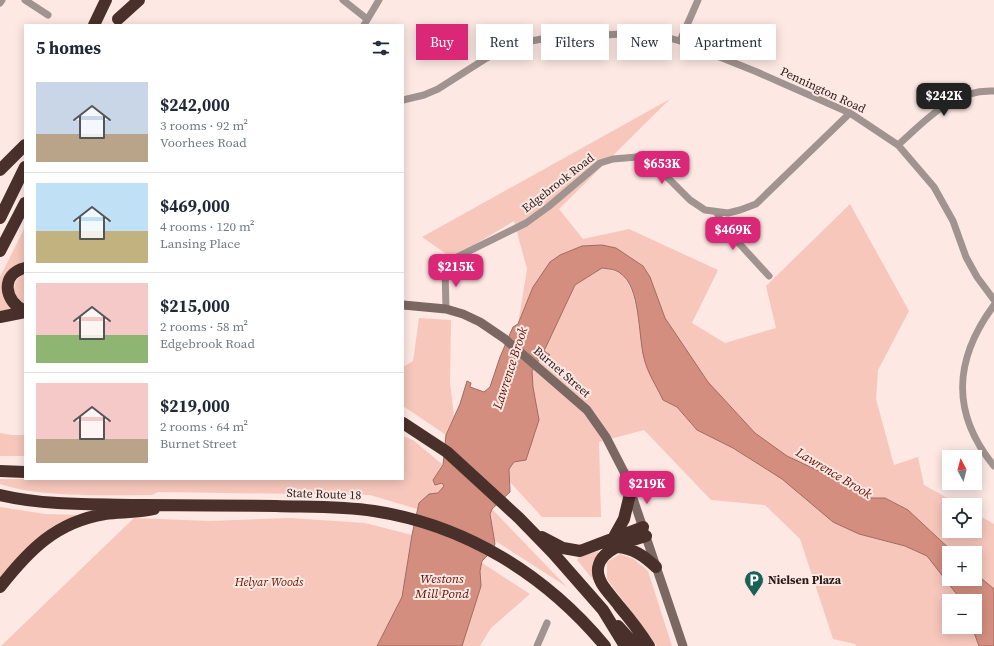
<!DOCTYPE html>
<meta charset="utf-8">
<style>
:root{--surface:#fff;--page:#f2f2f3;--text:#1f2937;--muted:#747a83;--line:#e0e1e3;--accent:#db2777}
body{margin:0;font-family:"Source Serif 4",serif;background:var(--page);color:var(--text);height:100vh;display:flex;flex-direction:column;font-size:15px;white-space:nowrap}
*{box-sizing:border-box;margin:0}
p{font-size:13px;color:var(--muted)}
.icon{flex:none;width:22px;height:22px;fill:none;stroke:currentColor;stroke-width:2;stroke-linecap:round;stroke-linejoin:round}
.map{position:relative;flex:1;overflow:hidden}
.drawer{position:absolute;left:24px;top:24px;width:380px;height:456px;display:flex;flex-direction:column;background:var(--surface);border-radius:0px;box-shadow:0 2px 10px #0003}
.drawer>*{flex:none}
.guide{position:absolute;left:416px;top:24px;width:380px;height:36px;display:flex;gap:8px}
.needle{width:26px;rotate:353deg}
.buttons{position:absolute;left:942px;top:450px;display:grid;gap:8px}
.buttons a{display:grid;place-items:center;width:40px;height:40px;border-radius:0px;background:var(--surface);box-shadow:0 2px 10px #0003;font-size:20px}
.price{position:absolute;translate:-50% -34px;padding:0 9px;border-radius:8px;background:var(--accent);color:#fff;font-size:13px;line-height:26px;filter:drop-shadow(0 1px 2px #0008)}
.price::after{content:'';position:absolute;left:50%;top:24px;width:12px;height:9px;margin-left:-6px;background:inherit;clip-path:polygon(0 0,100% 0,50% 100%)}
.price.active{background:#222;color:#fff}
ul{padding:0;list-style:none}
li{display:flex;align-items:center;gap:12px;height:100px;padding:0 12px}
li+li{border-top:1px solid var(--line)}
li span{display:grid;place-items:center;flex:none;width:112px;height:80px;border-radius:0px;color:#555}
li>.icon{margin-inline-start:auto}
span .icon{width:48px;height:48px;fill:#fffc;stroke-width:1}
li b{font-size:17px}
h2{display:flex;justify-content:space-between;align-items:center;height:48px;padding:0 12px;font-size:17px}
.tag{padding:0 14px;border-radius:0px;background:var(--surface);box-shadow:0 2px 10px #0003;font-size:14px;line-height:36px}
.tag.active{background:var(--accent);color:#fff}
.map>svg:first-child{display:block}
</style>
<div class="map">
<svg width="994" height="646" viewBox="0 0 994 646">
<rect width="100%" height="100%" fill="#fde8e3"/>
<path fill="#f7c7bc" d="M 670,99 L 559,209 L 583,239 L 629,229 L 718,270 L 692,323 L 725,343 L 776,328 L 766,286 L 850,204 L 909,311 L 878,370 L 876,399 L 894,465 L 918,457 L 924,485 L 960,505 L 949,505 L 949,531 L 975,531 L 975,513 L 994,524 L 994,589 L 975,573 L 975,553 L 954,553 L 908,510 L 885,498 L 869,498 L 857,492 L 823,473 L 787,456 L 755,433 L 708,382 L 665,318 L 650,277 L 643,266 L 627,255 L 533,287 L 518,324 L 527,269 L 514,221 L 452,258 L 422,237 Z
M 25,227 L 25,264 L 12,269 L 13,308 L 0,312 L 0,277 Z
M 602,268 C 622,272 624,274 632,292 L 663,400 L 677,407 L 697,430 L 733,448 L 782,479 L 833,522 L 859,534 L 905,546 L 927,556 L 962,601 L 949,601 L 949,627 L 972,627 L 979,646 L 856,646 L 855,644 L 833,639 L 800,539 L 765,505 L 711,500 L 644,430 L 599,442 L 601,517 L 542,517 L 510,482 L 509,469 L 514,462 L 520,461 L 536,432 L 532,371 L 540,358 L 550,355 L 544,351 L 575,285 Z
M 25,274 L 25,306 L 14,296 C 14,285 14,279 25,274 Z
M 419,318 L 451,320 L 450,382 L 454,416 L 446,435 L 403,406 L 403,367 L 413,361 Z
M 0,433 L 12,435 L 25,435 L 25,456 L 0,456 Z
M 403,436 L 413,440 L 443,465 L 433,480 L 444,485 L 438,494 C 428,495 421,498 417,509 L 370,495 L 158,492 L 152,495 C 107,495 42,498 0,484 L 0,479 L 403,479 Z
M 0,507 L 45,514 L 80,515 C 45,535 25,545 0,578 Z
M 492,509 L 567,587 L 494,540 C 493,529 487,519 492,509 Z
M 134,518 L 210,521 L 290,518 L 365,523 L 412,535 L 402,597 L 377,646 L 1,646 Z
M 599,551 L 592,564 L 594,581 L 577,560 L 579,557 Z
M 620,554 L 634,559 L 648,571 L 672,646 L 657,646 L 607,579 L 607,562 Z
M 482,563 L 530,594 L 491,628 L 480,646 L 462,646 L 481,586 L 480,571 Z"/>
<path fill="#d48e7f" stroke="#a06b60" d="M 602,245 L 616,248 L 643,266 L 650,277 L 665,318 L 708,382 L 755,433 L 787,456 L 823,473 L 857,492 L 869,498 L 885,498 L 908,510 L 954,553 L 949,553 L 949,579 L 975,579 L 975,573 L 994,589 L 994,646 L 979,646 L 972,627 L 975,627 L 975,601 L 962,601 L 927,556 L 905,546 L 859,534 L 833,522 L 782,479 L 733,448 L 697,430 L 677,407 L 663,400 C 657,387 647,372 644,358 C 638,335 641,287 620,273 C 615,269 608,269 602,268 L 575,285 L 544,351 L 550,355 L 540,358 L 532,371 L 533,387 L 539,420 L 526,460 L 514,462 L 509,469 L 510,492 L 492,509 L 490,514 L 495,544 L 492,551 L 482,561 L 480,571 L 481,586 L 462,646 L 377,646 L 402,597 L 412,535 L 419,503 L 429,494 L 438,493 L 444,486 L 442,483 L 435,485 L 433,480 L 443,465 L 446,435 L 460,404 L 467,381 L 471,383 L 470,387 L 484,392 L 490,387 L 500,357 L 513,327 L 518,324 L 533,287 L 550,262 L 560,255 L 582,246 Z"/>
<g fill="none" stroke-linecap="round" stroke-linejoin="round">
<path stroke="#a1938f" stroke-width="7" d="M 25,0 L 48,15
M 343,0 L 367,19
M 0,3 L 2,0
M 364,25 L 379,0
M 680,41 L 698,0
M 403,100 L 424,95 L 438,89 L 485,59 L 505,48 L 526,42 L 547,38 L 622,34 L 662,36 L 680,41 L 757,72 L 850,113 L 898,145 L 934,187 L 953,221 L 966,257 L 977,277 L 994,300
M 898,145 C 926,120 953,89 994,91
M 717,213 L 724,227 L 769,276
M 994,305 C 954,359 950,412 994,466
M 446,309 L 445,268 L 449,261 L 526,223 L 548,207 L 600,163 L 613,159 L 637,157 L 653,163 L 690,200 L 705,210 L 728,213 L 740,210 L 756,204 L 850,113
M 537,646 L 547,623"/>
<path stroke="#7c6863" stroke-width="9" d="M 403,305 L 446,309 L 463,314 L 480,322 L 505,339 L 587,410 L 606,437 L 624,472 L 683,646"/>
<path stroke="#4a302b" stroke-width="12" d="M 118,19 L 139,0
M 94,25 L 106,0
M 0,170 L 25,145
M 0,218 L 25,167
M 0,251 L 25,203
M 25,268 C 0,274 4,302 25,311
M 0,317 L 25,312
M 403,423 L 447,452 L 519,518 L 553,553 L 603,610 L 625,646
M 0,471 L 25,472
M 0,495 C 47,506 95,504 143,505 C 187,505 232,506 276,506 C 309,507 342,506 374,511 C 466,525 546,575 605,646
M 646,536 C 625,542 585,554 602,584 C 607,592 614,599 619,606 C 630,619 640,632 649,646
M 542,537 L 563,548 L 580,551 L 643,527
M 614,537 L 624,519 L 631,490
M 617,547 C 633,548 644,556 656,567
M 0,587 C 29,550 56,522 105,514 C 122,512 137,513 154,509
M 618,626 L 636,646"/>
</g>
<defs>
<g id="parking-pin" transform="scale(1)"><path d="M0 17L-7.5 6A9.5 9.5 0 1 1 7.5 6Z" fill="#1b6256" stroke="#fde8e3"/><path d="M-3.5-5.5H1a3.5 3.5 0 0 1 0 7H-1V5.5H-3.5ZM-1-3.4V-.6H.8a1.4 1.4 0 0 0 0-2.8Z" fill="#fff"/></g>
</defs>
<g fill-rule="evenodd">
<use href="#parking-pin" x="754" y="580"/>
</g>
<g text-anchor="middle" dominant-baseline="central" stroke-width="4" stroke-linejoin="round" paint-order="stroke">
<g font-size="12" fill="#261a18" stroke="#fde8e3">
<text transform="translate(823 90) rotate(25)">Pennington Road</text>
<text transform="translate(558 183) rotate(-38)">Edgebrook Road</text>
<text transform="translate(562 372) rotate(41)">Burnet Street</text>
<text transform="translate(324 494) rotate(2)">State Route 18</text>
</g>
<g font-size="12" font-weight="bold" fill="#261a18" stroke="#fde8e3" text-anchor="start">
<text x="768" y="580">Nielsen Plaza</text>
</g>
<g font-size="12" font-style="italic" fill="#681504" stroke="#fde8e3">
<text x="269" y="582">Helyar Woods</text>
</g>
<g font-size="13" font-style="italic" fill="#620f00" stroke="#fde8e3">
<text transform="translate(510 368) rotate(-72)">Lawrence Brook</text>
<text transform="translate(834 473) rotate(31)">Lawrence Brook</text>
<text x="442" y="578">Westons<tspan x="442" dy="15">Mill Pond</tspan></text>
</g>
</g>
</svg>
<div class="buttons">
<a><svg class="needle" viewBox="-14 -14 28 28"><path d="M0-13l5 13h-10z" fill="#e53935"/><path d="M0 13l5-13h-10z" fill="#747a83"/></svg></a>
<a><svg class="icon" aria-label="locate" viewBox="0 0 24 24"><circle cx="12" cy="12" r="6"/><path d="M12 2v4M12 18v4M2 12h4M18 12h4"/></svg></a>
<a>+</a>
<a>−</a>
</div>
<b class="price active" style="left:944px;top:117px">$242K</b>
<b class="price" style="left:662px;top:185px">$653K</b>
<b class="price" style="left:733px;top:251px">$469K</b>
<b class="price" style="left:456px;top:288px">$215K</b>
<b class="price" style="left:647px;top:505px">$219K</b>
<div class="guide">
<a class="tag active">Buy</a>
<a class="tag">Rent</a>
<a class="tag">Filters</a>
<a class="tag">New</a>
<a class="tag">Apartment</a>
</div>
<section class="drawer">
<h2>5 homes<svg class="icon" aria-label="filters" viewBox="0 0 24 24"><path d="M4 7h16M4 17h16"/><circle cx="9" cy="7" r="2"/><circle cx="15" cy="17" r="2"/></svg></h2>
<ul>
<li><span style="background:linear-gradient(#c9d6e8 65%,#b9a48a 0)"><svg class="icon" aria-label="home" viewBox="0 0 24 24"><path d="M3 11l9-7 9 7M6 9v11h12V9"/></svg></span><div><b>$242,000</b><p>3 rooms · 92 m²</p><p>Voorhees Road</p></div></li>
<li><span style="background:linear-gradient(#bfe0f5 60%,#c2b280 0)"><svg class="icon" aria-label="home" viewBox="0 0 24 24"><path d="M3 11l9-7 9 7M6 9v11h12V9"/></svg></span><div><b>$469,000</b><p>4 rooms · 120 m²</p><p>Lansing Place</p></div></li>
<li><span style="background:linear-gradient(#f6c9c9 65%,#8fb573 0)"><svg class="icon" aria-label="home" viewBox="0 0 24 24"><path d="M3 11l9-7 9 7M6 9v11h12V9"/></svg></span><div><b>$215,000</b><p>2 rooms · 58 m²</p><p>Edgebrook Road</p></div></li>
<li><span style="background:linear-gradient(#f6c9c9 70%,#b9a48a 0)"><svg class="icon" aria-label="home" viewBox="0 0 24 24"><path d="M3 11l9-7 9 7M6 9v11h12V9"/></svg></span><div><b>$219,000</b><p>2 rooms · 64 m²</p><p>Burnet Street</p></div></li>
</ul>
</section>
</div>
